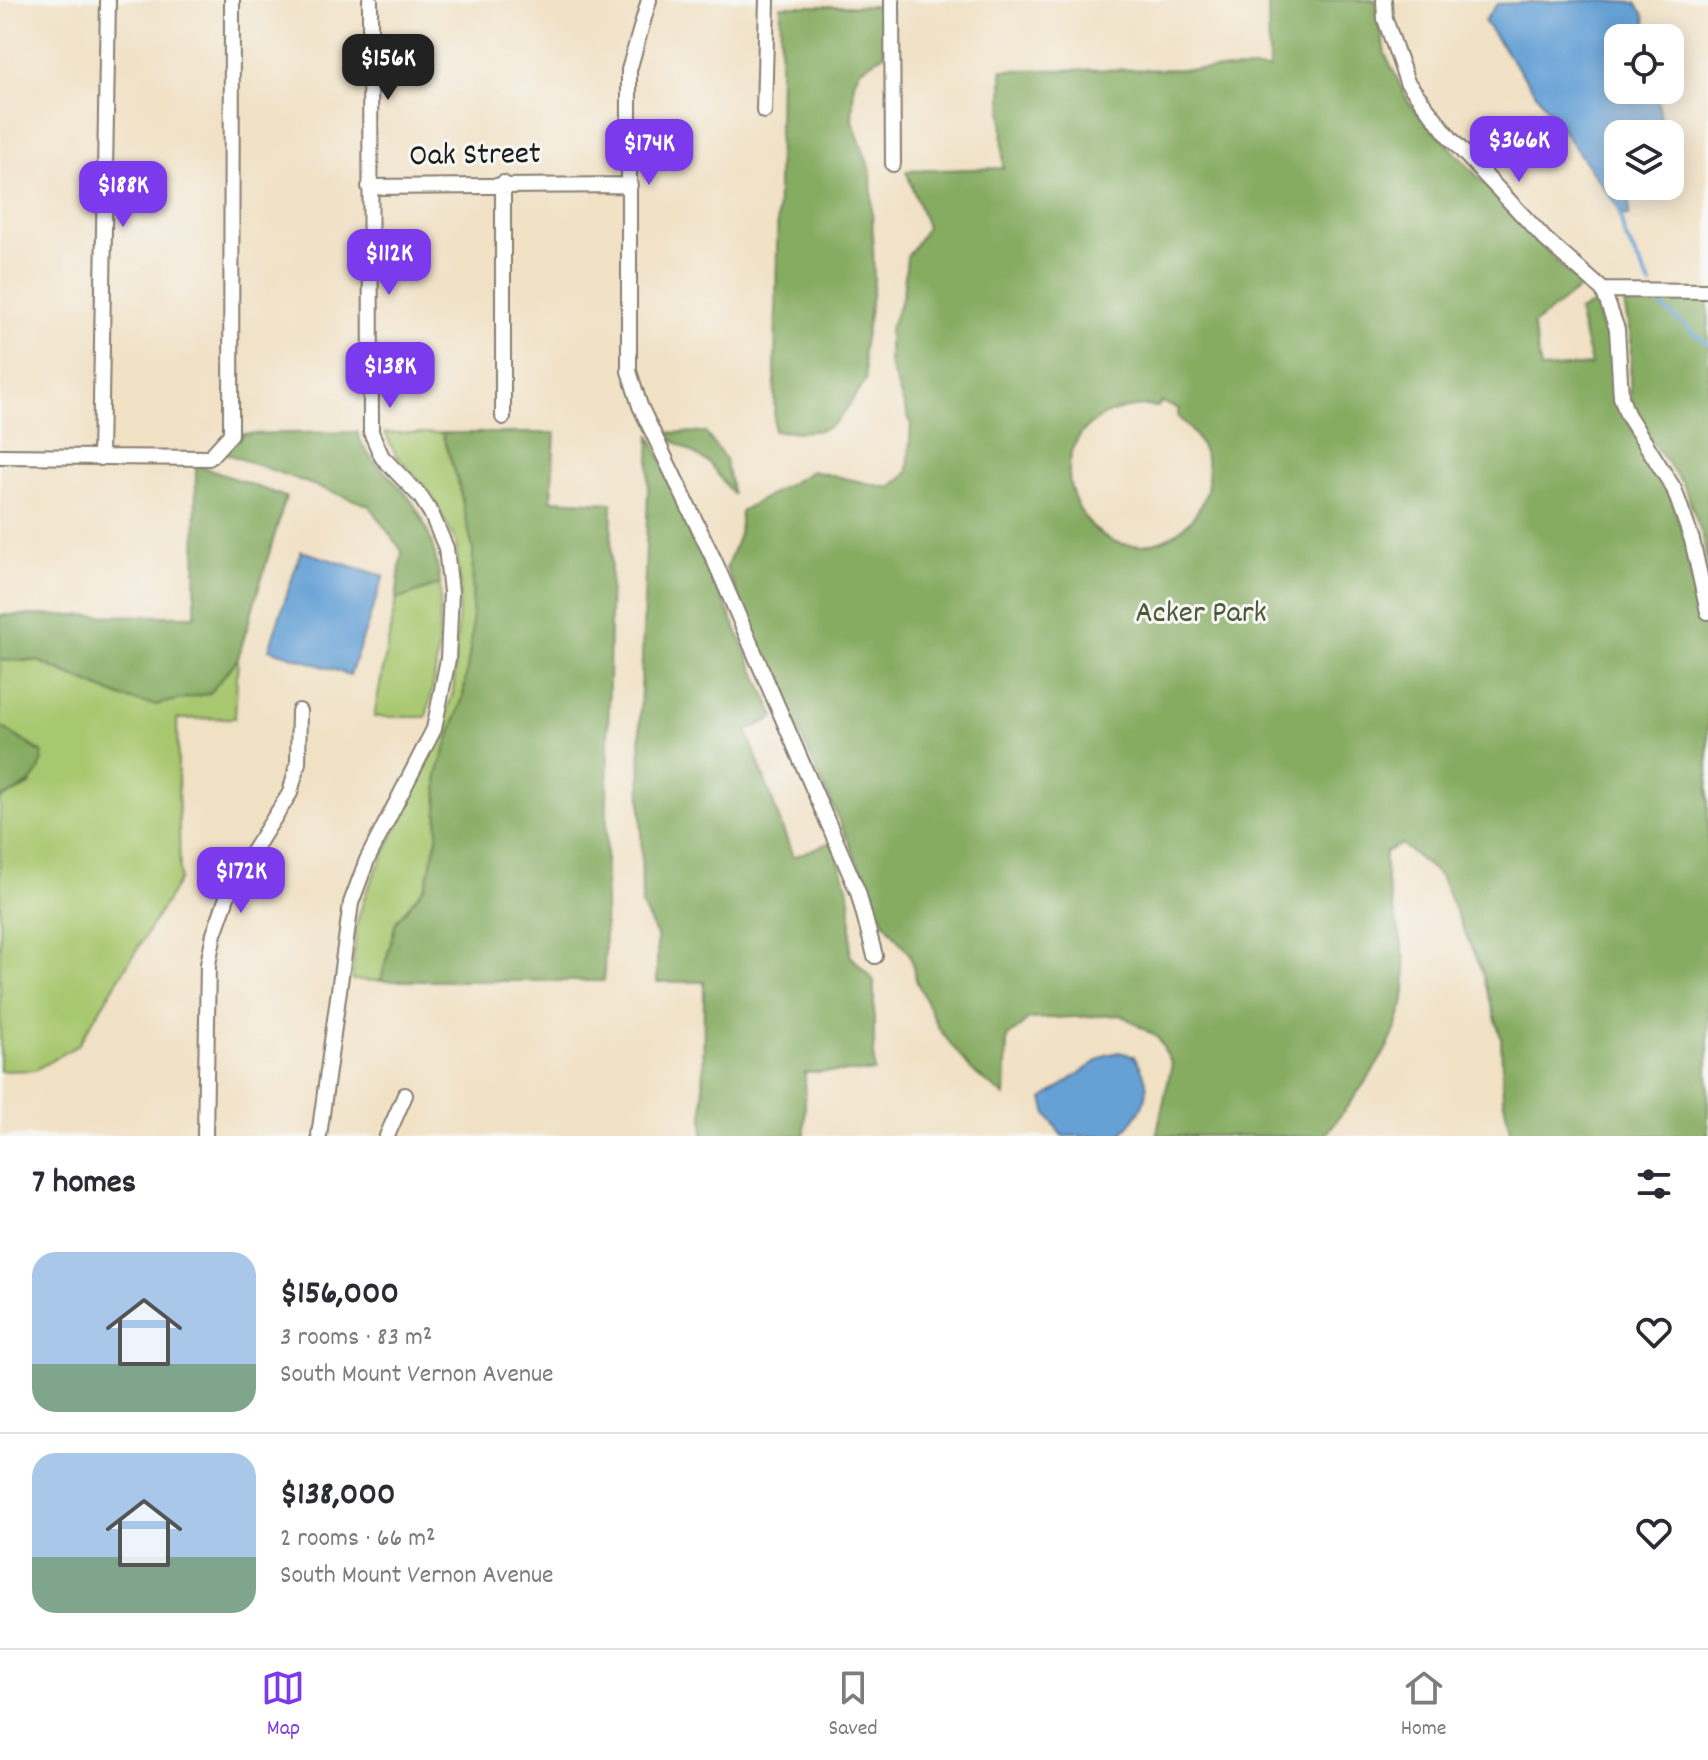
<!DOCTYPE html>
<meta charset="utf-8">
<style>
:root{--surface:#fff;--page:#f2f2f3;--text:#2b2b33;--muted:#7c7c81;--line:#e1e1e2;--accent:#7c3aed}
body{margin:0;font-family:Dekko,sans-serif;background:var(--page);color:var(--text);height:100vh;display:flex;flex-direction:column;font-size:30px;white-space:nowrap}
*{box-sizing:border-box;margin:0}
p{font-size:26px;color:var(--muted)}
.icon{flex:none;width:44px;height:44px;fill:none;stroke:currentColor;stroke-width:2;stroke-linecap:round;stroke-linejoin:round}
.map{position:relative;height:1136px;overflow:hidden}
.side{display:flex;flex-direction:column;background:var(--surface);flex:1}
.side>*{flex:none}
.buttons{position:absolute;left:1604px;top:24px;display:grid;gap:16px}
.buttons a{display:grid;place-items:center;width:80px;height:80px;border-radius:16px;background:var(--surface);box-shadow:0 4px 20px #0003;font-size:40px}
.price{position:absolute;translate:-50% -68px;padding:0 18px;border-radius:16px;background:var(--accent);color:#fff;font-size:26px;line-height:52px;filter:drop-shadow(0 2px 4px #0008)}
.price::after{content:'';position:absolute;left:50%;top:48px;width:24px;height:18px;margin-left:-12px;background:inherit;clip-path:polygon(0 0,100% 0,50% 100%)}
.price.active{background:#222;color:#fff}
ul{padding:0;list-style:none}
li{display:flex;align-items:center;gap:24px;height:200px;padding:0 32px}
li+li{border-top:2px solid var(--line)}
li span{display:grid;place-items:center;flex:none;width:224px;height:160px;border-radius:24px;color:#555}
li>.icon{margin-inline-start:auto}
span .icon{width:96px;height:96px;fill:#fffc;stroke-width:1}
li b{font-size:34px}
h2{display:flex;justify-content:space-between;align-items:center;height:96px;padding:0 32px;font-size:34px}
.tabs{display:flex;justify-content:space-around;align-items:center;height:112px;border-top:2px solid var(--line);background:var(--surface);font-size:22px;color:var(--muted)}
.tabs a{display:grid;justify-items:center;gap:4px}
.tabs .active{color:var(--accent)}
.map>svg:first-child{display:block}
</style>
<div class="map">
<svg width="1708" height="1136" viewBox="0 0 1708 1136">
<rect width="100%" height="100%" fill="#f6f6f2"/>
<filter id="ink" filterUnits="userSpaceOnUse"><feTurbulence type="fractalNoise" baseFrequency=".0125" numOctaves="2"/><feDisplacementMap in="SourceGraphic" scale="16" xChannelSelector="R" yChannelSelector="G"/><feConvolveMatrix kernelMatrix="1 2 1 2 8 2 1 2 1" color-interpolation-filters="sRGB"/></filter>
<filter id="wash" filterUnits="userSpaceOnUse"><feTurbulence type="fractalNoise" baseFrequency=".006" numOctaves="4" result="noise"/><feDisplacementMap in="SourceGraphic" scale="32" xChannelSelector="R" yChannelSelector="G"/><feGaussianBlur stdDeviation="1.8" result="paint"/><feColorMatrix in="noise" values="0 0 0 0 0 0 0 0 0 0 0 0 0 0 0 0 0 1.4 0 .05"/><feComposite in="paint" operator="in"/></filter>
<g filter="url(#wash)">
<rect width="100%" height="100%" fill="#f1e1c5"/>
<path fill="#a8c870" stroke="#627246" stroke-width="2" d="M 385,433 L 442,433 L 458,482 L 473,550 L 472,635 L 463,697 L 437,775 L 438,834 L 426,885 L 396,922 L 381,981 L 352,980 L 356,925 L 367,890 L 435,748 L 453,692 L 460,591 L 456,542 L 430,493 L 396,455 Z
M 440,584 C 441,630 438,672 426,717 L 374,717 L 396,600 Z
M 238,658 L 235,718 L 177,719 L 180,879 L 78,1045 L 35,1070 L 0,1071 L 0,799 L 30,785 L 42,752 L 0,726 L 0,660 L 38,661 L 123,698 L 210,692 Z"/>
<path fill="#86ac62" stroke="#51643f" stroke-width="2" fill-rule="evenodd" d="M 1268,0 L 1376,0 L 1385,54 L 1409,103 L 1581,287 L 1533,325 L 1541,369 L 1591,365 L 1578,311 L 1602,300 L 1611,333 L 1614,397 L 1667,488 L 1686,543 L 1694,599 L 1701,620 L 1708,627 L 1708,1136 L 1511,1136 L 1503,1097 L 1501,1038 L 1482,972 L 1440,876 L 1401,844 L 1385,852 C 1383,884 1397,917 1403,949 C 1419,1027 1367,1078 1325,1136 L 1156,1136 L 1172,1064 L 1158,1038 L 1121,1015 L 1029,1019 L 1007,1038 L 1005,1096 L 972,1071 L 939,1029 L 916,980 L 910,955 L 885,923 L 726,569 L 739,534 L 741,511 L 812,471 L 890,488 L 908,472 L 911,424 L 889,363 L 889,331 L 903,295 L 907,257 L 927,227 L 906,171 L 1003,168 L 1002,70 L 1269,69 ZM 1161,402 L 1179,409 L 1177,416 C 1265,494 1146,588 1090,524 C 1077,509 1070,494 1069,474 C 1068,424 1114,402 1158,407 Z
M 781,6 L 886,6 L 884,54 L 860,70 L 854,82 L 852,120 L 871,172 L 874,283 L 863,351 L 866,380 C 830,432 838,433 774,431 Z
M 1708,297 L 1708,569 L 1703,537 L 1683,484 L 1636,421 L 1630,398 L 1631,339 L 1623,298 Z
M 357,432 C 367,460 380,465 399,486 C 425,513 436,548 440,584 L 396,600 L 402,551 L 368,505 L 227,454 L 235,434 Z
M 705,432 L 725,459 L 733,495 L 709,463 L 661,433 Z
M 442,433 L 555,433 L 551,500 L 612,503 L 604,981 L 381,981 L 396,922 L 426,885 L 438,834 L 437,775 L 463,697 L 472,635 L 473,550 L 458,482 Z
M 650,434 L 775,717 L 747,731 L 793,857 L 831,842 C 852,892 853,901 850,955 L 874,981 L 874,1072 L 805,1072 L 805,1136 L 703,1136 L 704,982 L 657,982 L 657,936 L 642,906 L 640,715 Z
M 196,465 L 286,497 L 238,658 L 210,693 L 155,705 L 123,698 L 38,661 L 0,660 L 0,615 L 195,616 Z
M 0,726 L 42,753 C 43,781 23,788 0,799 Z"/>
<path fill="#66a1d6" stroke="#415e79" stroke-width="2" d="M 1590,0 L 1636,3 L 1645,16 L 1648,38 L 1618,38 L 1618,90 L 1656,90 L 1661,118 L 1657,134 L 1618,134 L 1618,186 L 1635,186 L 1630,197 L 1629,216 L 1624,216 L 1484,21 L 1497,4 Z
M 301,551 L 384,576 L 350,675 L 269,649 Z
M 1119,1052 L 1134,1056 C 1159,1092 1144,1107 1120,1136 L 1062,1136 L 1047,1114 L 1043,1099 L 1106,1055 Z"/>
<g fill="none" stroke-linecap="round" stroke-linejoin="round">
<path stroke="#66a1d6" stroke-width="4" d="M 1618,203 L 1624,234 L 1651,286
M 1655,294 L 1663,308 L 1708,344"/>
</g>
</g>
<g filter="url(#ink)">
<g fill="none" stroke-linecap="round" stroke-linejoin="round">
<g stroke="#867e70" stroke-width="18">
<path id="minor" d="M 649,0 L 629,70 L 629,371 L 640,406 L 715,562 L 858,892 L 875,956
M 892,0 L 893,164
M 1384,0 L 1385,19 L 1407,82 L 1451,139 L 1545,239 L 1603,290 L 1708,291
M 764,111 L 767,0
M 369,187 L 630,185
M 1603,290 L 1617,329 L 1621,397 L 1627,414 L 1674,489 L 1692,540 L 1708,612
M 503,417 L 503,183
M 0,456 L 209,458 L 231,434 L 232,0
M 100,458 L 108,0
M 205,1136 L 208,964 L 214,934 L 231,886 L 290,793 L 298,763 L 299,711
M 319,1136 L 351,903 L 367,860 L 434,729 L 448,659 L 451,592 L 446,548 L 431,513 L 420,496 L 382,457 L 371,432 L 370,0
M 387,1136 L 405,1095"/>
</g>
<use href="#minor" stroke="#fff" stroke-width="14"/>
</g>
</g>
<g text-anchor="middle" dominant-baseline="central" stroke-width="6" stroke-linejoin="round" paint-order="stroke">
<g font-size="32" fill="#1c1c1c" stroke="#f6f6f2">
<text transform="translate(475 157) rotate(-1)">Oak Street</text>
</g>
<g font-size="32" fill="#4d5839" stroke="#f6f6f2">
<text x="1201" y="615">Acker Park</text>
</g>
</g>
</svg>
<div class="buttons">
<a><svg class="icon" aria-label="locate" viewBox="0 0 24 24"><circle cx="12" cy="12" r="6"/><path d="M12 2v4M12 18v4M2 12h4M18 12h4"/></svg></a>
<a><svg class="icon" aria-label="layers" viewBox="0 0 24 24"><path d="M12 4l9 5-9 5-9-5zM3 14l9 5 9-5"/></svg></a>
</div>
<b class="price active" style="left:388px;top:102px">$156K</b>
<b class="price" style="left:1519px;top:184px">$366K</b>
<b class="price" style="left:649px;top:187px">$174K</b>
<b class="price" style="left:123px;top:229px">$188K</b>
<b class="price" style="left:389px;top:297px">$112K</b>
<b class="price" style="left:390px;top:410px">$138K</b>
<b class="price" style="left:241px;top:915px">$172K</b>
</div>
<section class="side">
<h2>7 homes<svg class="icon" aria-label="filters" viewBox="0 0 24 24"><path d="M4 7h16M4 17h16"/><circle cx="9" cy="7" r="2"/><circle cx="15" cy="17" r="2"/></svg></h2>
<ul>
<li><span style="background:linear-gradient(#a9c7e8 70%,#7fa58c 0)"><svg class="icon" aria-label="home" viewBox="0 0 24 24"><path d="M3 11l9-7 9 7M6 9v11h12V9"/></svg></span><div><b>$156,000</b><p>3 rooms · 83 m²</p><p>South Mount Vernon Avenue</p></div><svg class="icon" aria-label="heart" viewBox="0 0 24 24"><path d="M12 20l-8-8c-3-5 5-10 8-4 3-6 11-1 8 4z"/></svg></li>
<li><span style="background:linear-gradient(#a9c7e8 65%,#7fa58c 0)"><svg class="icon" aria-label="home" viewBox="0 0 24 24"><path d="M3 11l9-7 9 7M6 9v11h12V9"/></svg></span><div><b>$138,000</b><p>2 rooms · 66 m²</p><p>South Mount Vernon Avenue</p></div><svg class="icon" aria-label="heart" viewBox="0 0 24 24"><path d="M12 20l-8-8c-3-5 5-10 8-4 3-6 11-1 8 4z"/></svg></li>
</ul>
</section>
<nav class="tabs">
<a class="active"><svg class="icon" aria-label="map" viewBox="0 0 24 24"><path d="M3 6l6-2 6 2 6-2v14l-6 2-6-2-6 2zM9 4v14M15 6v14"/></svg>Map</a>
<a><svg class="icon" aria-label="saved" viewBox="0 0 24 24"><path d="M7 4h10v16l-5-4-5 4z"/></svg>Saved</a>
<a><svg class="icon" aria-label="home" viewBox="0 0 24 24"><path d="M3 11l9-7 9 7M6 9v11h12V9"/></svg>Home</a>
</nav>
